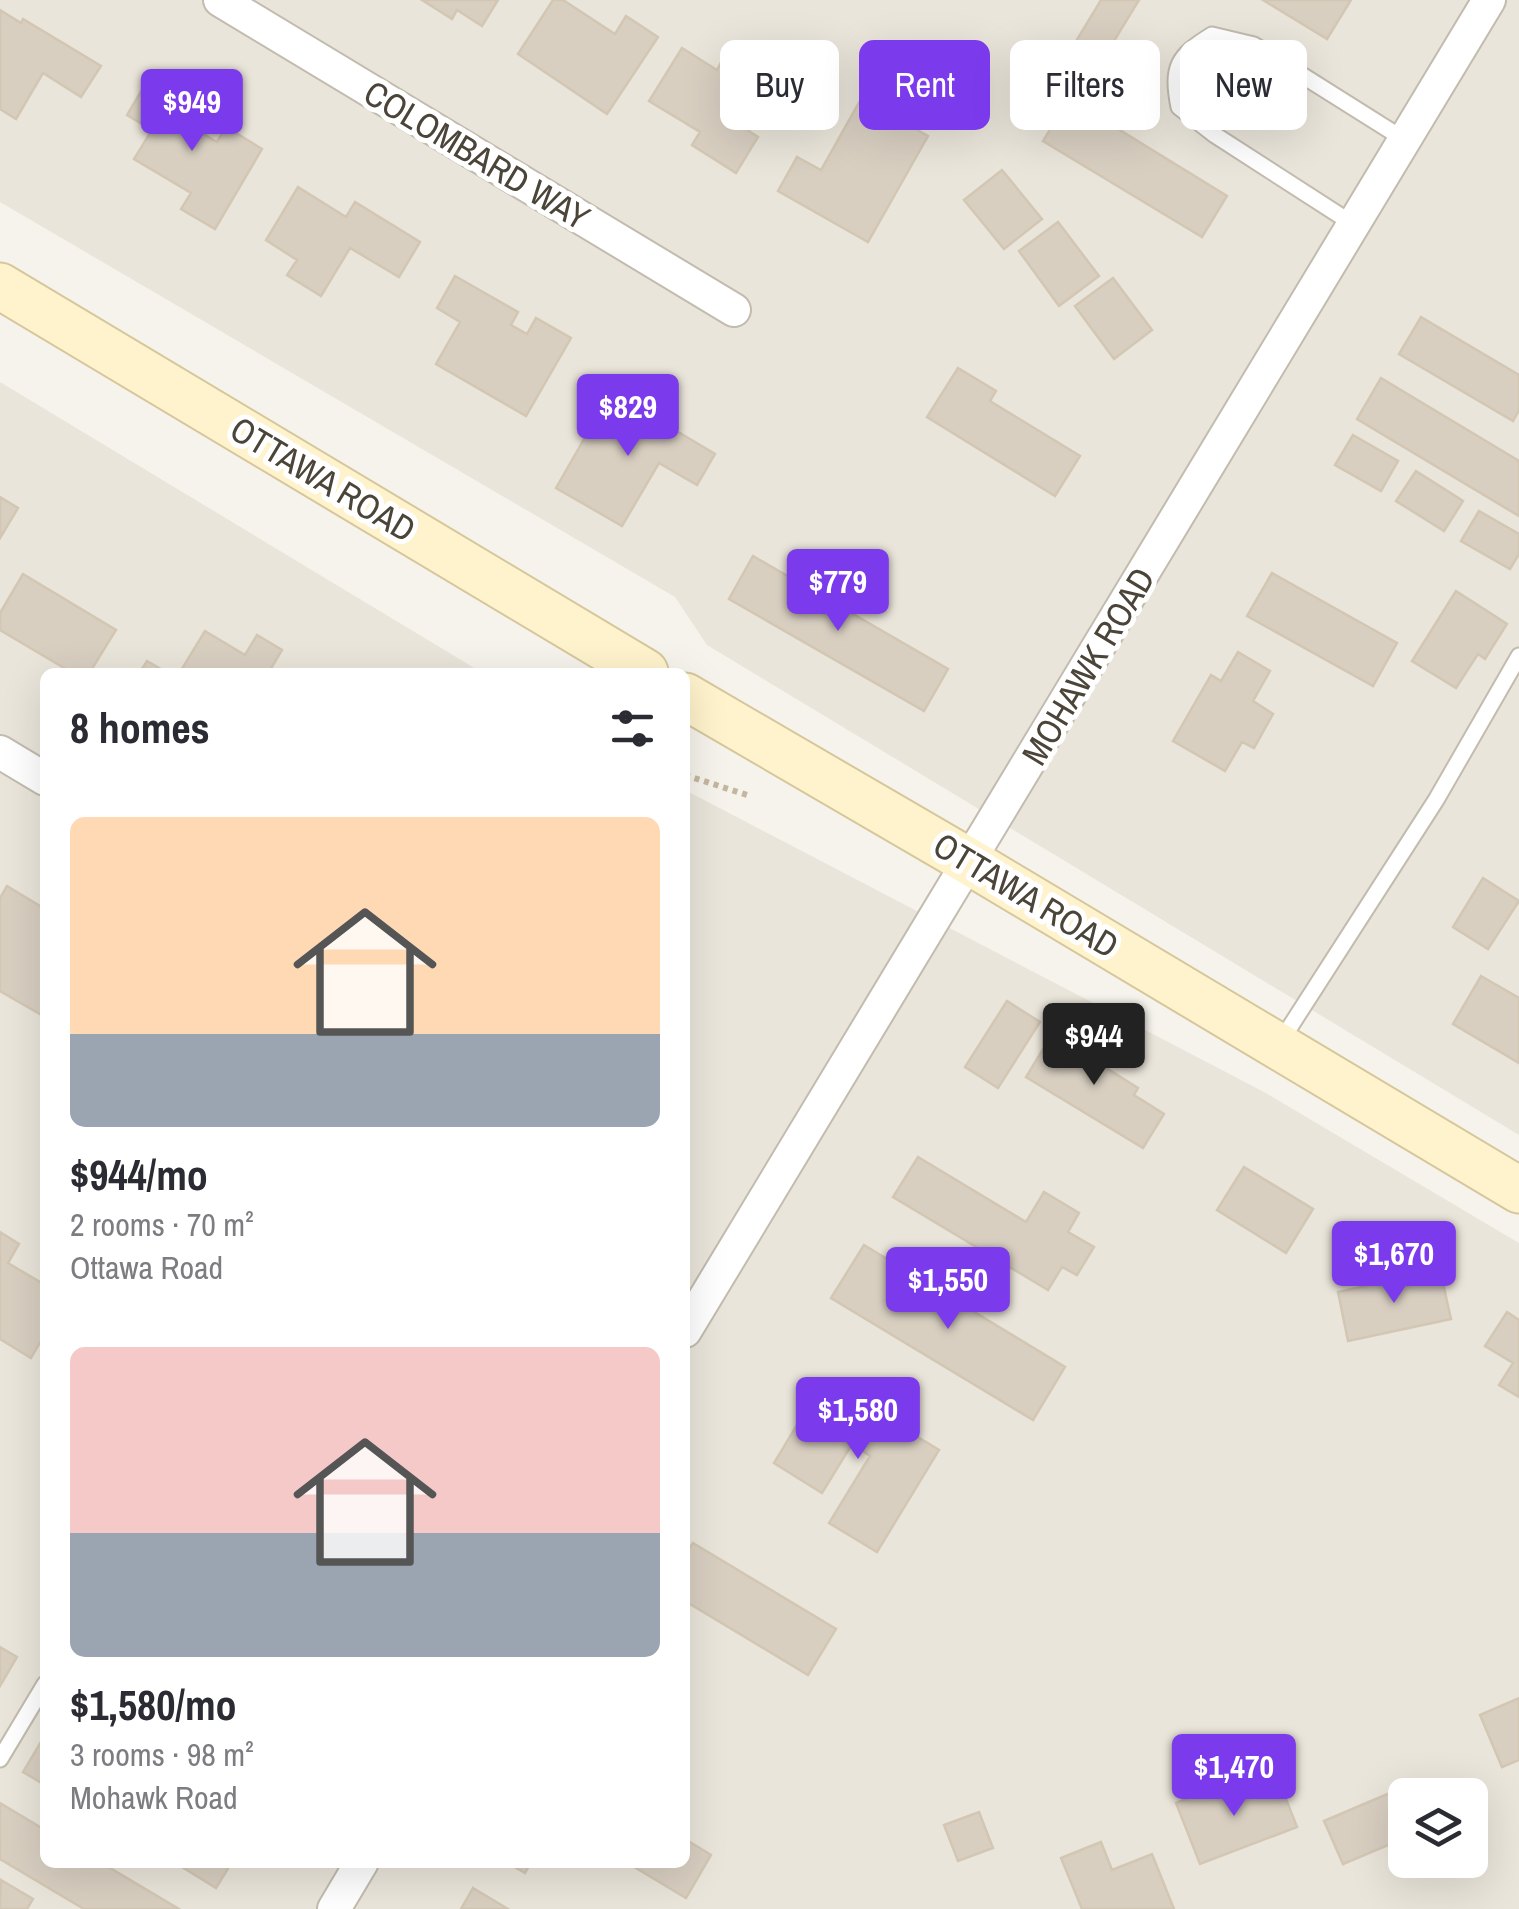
<!DOCTYPE html>
<meta charset="utf-8">
<style>
:root{--surface:#fff;--page:#f7f7f7;--text:#2b2b33;--muted:#7c7c81;--accent:#7c3aed}
body{margin:0;font-family:"Archivo Narrow",sans-serif;background:var(--page);color:var(--text);height:100vh;display:flex;flex-direction:column;font-size:38px;white-space:nowrap}
*{box-sizing:border-box;margin:0}
p{font-size:32px;color:var(--muted)}
.icon{flex:none;width:55px;height:55px;fill:none;stroke:currentColor;stroke-width:2;stroke-linecap:round;stroke-linejoin:round}
.map{position:relative;flex:1;overflow:hidden}
.sheet{position:absolute;left:40px;top:668px;width:650px;height:1200px;display:flex;flex-direction:column;background:var(--surface);border-radius:15px;box-shadow:0 10px 40px #0002}
.sheet>*{flex:none}
.guide{position:absolute;left:720px;top:40px;width:648px;height:90px;display:flex;gap:20px}
.buttons{position:absolute;left:1388px;top:1778px;display:grid;gap:20px}
.buttons a{display:grid;place-items:center;width:100px;height:100px;border-radius:15px;background:var(--surface);box-shadow:0 10px 40px #0002;font-size:50px}
.price{position:absolute;translate:-50% -85px;padding:0 22px;border-radius:10px;background:var(--accent);color:#fff;font-size:32px;line-height:65px;filter:drop-shadow(0 2px 5px #0008)}
.price::after{content:'';position:absolute;left:50%;top:60px;width:30px;height:22px;margin-left:-15px;background:inherit;clip-path:polygon(0 0,100% 0,50% 100%)}
.price.selected{background:#222;color:#fff}
ul{padding:0;list-style:none}
li{display:grid;align-content:center;gap:20px;height:530px;padding:0 30px}
li span{display:grid;place-items:center;height:310px;border-radius:15px;color:#555}
li>.icon{margin-inline-start:auto}
span .icon{width:180px;height:180px;fill:#fffc;stroke-width:1}
li b{font-size:42px}
h2{display:flex;justify-content:space-between;align-items:center;height:120px;padding:0 30px;font-size:42px}
.tag{padding:0 35px;border-radius:15px;background:var(--surface);box-shadow:0 10px 40px #0002;font-size:35px;line-height:90px}
.tag.selected{background:var(--accent);color:#fff}
.map>svg:first-child{display:block}
</style>
<div class="map">
<svg width="1519" height="1909" viewBox="0 0 1519 1909">
<rect width="100%" height="100%" fill="#f6f3ec"/>
<path fill="#eae5da" fill-rule="evenodd" d="M 0,0 L 1519,0 L 1519,1135 L 707,645 L 675,597 L 0,202 Z
M 0,382 L 481,672 L 45,672 L 45,1862 L 685,1862 L 685,790 L 1264,1092 L 1519,1243 L 1519,1909 L 0,1909 ZM 1405,1795 L 1470,1795 L 1470,1860 L 1405,1860 Z"/>
<path fill="#d8cfc1" stroke="#d3c7b4" stroke-width="2.5" d="M 422,0 L 498,0 L 482,26 L 457,10 L 452,19 Z
M 553,0 L 563,0 L 615,34 L 626,16 L 658,37 L 607,114 L 518,54 Z
M 1101,0 L 1139,0 L 1076,103 L 1227,196 L 1202,237 L 1043,141 L 1061,112 L 1041,99 Z
M 1263,0 L 1351,0 L 1327,39 Z
M 0,10 L 21,23 L 23,19 L 101,66 L 81,97 L 43,73 L 16,119 L 0,109 Z
M 682,48 L 717,70 L 726,53 L 778,85 L 763,110 L 743,98 L 730,119 L 758,137 L 736,173 L 692,145 L 700,132 L 649,101 Z
M 146,83 L 209,120 L 202,133 L 217,142 L 226,127 L 262,149 L 215,229 L 181,209 L 191,193 L 134,159 L 152,130 L 127,115 Z
M 861,99 L 928,136 L 868,242 L 778,191 L 797,157 L 821,170 Z
M 1002,170 L 1042,219 L 1004,249 L 964,200 Z
M 298,187 L 346,217 L 355,202 L 420,242 L 399,277 L 350,248 L 321,296 L 287,275 L 297,260 L 266,240 Z
M 1058,222 L 1099,276 L 1059,306 L 1019,251 Z
M 455,276 L 518,312 L 511,325 L 527,334 L 536,318 L 571,338 L 526,416 L 436,364 L 460,322 L 437,308 Z
M 1113,278 L 1152,330 L 1114,359 L 1075,306 Z
M 1421,317 L 1519,375 L 1519,410 L 1513,421 L 1399,354 Z
M 958,368 L 996,391 L 990,401 L 1080,456 L 1055,496 L 927,417 Z
M 1381,378 L 1519,461 L 1519,516 L 1357,419 Z
M 611,392 L 715,454 L 697,485 L 659,463 L 622,526 L 556,488 Z
M 1353,435 L 1398,461 L 1381,491 L 1335,465 Z
M 1416,471 L 1463,501 L 1444,531 L 1396,501 Z
M 0,497 L 18,508 L 0,538 Z
M 1479,511 L 1519,534 L 1519,554 L 1510,569 L 1461,541 Z
M 753,556 L 948,669 L 924,711 L 729,599 Z
M 1272,573 L 1397,643 L 1373,686 L 1247,616 Z
M 23,574 L 116,630 L 90,672 L 71,672 L 0,630 L 0,613 Z
M 1456,591 L 1507,624 L 1485,659 L 1478,654 L 1456,688 L 1412,661 Z
M 205,631 L 245,655 L 257,635 L 282,650 L 269,672 L 180,672 Z
M 1238,652 L 1270,671 L 1253,701 L 1273,714 L 1254,748 L 1242,742 L 1225,771 L 1173,741 L 1211,675 L 1221,681 Z
M 147,661 L 166,672 L 140,672 Z
M 1483,878 L 1519,901 L 1488,949 L 1453,927 Z
M 7,886 L 45,909 L 45,1017 L 0,991 L 0,898 Z
M 1481,976 L 1519,998 L 1519,1063 L 1453,1024 Z
M 1007,1001 L 1040,1022 L 998,1088 L 965,1067 Z
M 1056,1028 L 1107,1060 L 1103,1066 L 1138,1088 L 1134,1095 L 1164,1114 L 1143,1148 L 1026,1077 Z
M 918,1157 L 1026,1222 L 1044,1192 L 1079,1213 L 1068,1232 L 1094,1247 L 1077,1275 L 1062,1267 L 1048,1290 L 893,1197 Z
M 1244,1167 L 1313,1209 L 1286,1253 L 1217,1210 Z
M 0,1232 L 19,1244 L 8,1263 L 45,1285 L 45,1334 L 31,1358 L 0,1339 Z
M 864,1245 L 1065,1367 L 1033,1420 L 831,1298 Z
M 1440,1270 L 1451,1319 L 1348,1341 L 1338,1292 Z
M 1507,1312 L 1519,1320 L 1519,1397 L 1499,1385 L 1513,1363 L 1485,1346 Z
M 824,1380 L 939,1450 L 877,1552 L 829,1523 L 870,1456 L 852,1444 L 822,1493 L 774,1463 Z
M 693,1543 L 836,1629 L 808,1675 L 685,1601 L 685,1555 Z
M 0,1647 L 17,1657 L 0,1686 Z
M 1519,1698 L 1519,1760 L 1502,1767 L 1480,1715 Z
M 45,1735 L 45,1785 L 23,1772 Z
M 1231,1781 L 1237,1797 L 1279,1781 L 1297,1827 L 1200,1864 L 1176,1803 Z
M 1397,1790 L 1401,1800 L 1405,1798 L 1405,1838 L 1343,1864 L 1324,1821 Z
M 0,1803 L 45,1830 L 45,1862 L 100,1862 L 179,1909 L 84,1909 L 0,1859 Z
M 979,1812 L 993,1848 L 958,1861 L 944,1825 Z
M 685,1839 L 711,1855 L 686,1898 L 626,1862 L 685,1862 Z
M 1101,1842 L 1112,1870 L 1152,1854 L 1174,1909 L 1082,1909 L 1061,1858 Z
M 174,1862 L 232,1862 L 216,1888 Z
M 506,1862 L 531,1862 L 525,1873 Z
M 1,1880 L 33,1899 L 27,1909 L 0,1909 Z
M 473,1888 L 508,1909 L 461,1909 Z"/>
<g fill="none" stroke-linecap="round" stroke-linejoin="round">
<g stroke="#c2bbae" stroke-width="19">
<path id="lane" d="M 1353,224 L 1215,135 L 1179,107 C 1171,66 1178,56 1212,35 L 1254,45 L 1405,140
M 1279,1044 L 1436,800 L 1519,656
M 0,1759 L 45,1684"/>
</g>
<g stroke="#c2bbae" stroke-width="36">
<path id="street" d="M 220,0 L 734,310
M 0,752 L 45,779
M 685,1331 L 1489,0
M 334,1909 L 362,1862"/>
</g>
<g stroke="#d6c79b" stroke-width="49">
<path id="secondary" d="M 0,286 L 645,672
M 685,696 L 970,862 L 1519,1190"/>
</g>
<path stroke="#c4b79f" stroke-width="6" stroke-dasharray="5 5" stroke-linecap="butt" d="M 685,775 L 747,795"/>
<use href="#lane" stroke="#fff" stroke-width="15"/>
<use href="#street" stroke="#fff" stroke-width="32"/>
<use href="#secondary" stroke="#fff3cd" stroke-width="45"/>
</g>
<g text-anchor="middle" dominant-baseline="central" stroke-width="10" stroke-linejoin="round" paint-order="stroke">
<g font-size="35" fill="#4b4439" stroke="#fff">
<text transform="translate(477 155) rotate(31)">COLOMBARD WAY</text>
<text transform="translate(323 479) rotate(31)">OTTAWA ROAD</text>
<text transform="translate(1088 666) rotate(-59)">MOHAWK ROAD</text>
<text transform="translate(1026 895) rotate(31)">OTTAWA ROAD</text>
</g>
</g>
</svg>
<div class="buttons">
<a><svg class="icon" aria-label="layers" viewBox="0 0 24 24"><path d="M12 4l9 5-9 5-9-5zM3 14l9 5 9-5"/></svg></a>
</div>
<b class="price" style="left:192px;top:154px">$949</b>
<b class="price" style="left:628px;top:459px">$829</b>
<b class="price" style="left:838px;top:634px">$779</b>
<b class="price selected" style="left:1094px;top:1088px">$944</b>
<b class="price" style="left:1394px;top:1306px">$1,670</b>
<b class="price" style="left:948px;top:1332px">$1,550</b>
<b class="price" style="left:858px;top:1462px">$1,580</b>
<b class="price" style="left:1234px;top:1819px">$1,470</b>
<div class="guide">
<a class="tag">Buy</a>
<a class="tag selected">Rent</a>
<a class="tag">Filters</a>
<a class="tag">New</a>
</div>
<section class="sheet">
<h2>8 homes<svg class="icon" aria-label="filters" viewBox="0 0 24 24"><path d="M4 7h16M4 17h16"/><circle cx="9" cy="7" r="2"/><circle cx="15" cy="17" r="2"/></svg></h2>
<ul>
<li><span style="background:linear-gradient(#ffd9b3 70%,#9aa5b1 0)"><svg class="icon" aria-label="home" viewBox="0 0 24 24"><path d="M3 11l9-7 9 7M6 9v11h12V9"/></svg></span><div><b>$944/mo</b><p>2 rooms · 70 m²</p><p>Ottawa Road</p></div></li>
<li><span style="background:linear-gradient(#f6c9c9 60%,#9aa5b1 0)"><svg class="icon" aria-label="home" viewBox="0 0 24 24"><path d="M3 11l9-7 9 7M6 9v11h12V9"/></svg></span><div><b>$1,580/mo</b><p>3 rooms · 98 m²</p><p>Mohawk Road</p></div></li>
</ul>
</section>
</div>
